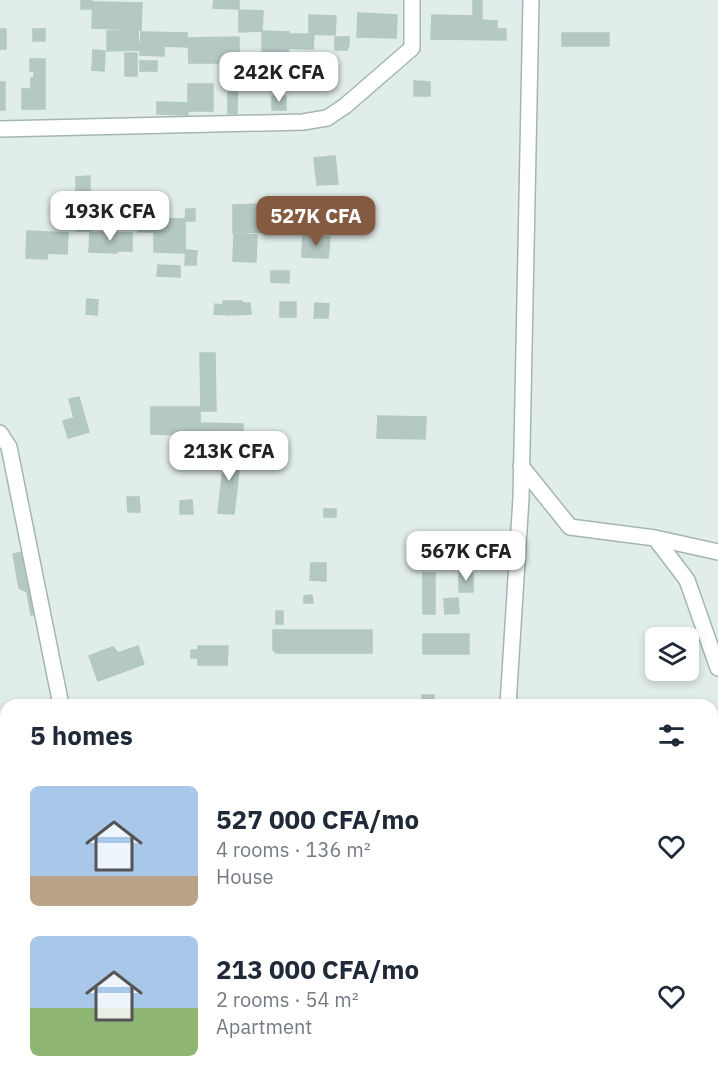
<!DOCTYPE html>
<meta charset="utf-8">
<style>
:root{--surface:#fff;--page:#f6f6f7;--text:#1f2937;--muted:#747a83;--accent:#845b41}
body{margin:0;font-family:"IBM Plex Sans",sans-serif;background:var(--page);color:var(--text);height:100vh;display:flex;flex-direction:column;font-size:22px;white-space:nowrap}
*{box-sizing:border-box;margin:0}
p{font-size:20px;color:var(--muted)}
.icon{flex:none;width:33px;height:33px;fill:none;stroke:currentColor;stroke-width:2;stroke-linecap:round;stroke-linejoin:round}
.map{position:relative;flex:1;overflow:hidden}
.sheet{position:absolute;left:0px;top:699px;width:718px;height:384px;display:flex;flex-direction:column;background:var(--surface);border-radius:18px 18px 0 0;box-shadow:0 3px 9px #0003}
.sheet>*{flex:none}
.buttons{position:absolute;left:645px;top:627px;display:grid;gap:12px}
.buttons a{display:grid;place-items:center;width:54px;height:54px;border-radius:9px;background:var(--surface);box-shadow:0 3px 9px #0003;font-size:30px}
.price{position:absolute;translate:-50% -51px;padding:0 14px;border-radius:12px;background:#fff;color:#222;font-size:20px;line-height:39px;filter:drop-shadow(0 2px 3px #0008)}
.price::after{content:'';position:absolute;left:50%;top:36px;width:18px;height:14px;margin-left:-9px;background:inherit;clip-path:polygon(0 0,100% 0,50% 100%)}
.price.active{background:var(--accent);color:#fff}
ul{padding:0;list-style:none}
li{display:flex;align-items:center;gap:18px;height:150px;padding:0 30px}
li span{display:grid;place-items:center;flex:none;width:168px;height:120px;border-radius:9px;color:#555}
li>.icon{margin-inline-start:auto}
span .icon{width:72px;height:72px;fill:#fffc;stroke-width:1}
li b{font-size:26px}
h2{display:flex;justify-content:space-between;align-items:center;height:72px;padding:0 30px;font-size:26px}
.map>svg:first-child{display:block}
</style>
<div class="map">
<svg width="718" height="1083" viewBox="0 0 718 1083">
<rect width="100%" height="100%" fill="#e1edea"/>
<path fill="#b6c8c4" stroke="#b2c8c3" stroke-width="1.5" d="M 81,0 L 92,0 L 92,9 L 81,9 Z
M 214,0 L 239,0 L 239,9 L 213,8 Z
M 473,0 L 482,0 L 482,20 L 497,21 L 497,29 L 506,29 L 506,40 L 431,39 L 432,15 L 473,16 Z
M 93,2 L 142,3 L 141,30 L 92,28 Z
M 239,10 L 263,11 L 262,31 L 239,32 Z
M 358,13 L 397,15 L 396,38 L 357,37 Z
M 309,15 L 336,16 L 335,35 L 309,34 Z
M 0,29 L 6,29 L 6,49 L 0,49 Z
M 33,29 L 45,29 L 45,41 L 33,41 Z
M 107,31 L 138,31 L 139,50 L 107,51 Z
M 262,31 L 289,32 L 288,57 L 262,56 Z
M 141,32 L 187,33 L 187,47 L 164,46 L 164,56 L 140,55 Z
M 562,33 L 609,33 L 609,46 L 562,46 Z
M 290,34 L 314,34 L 313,49 L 289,48 Z
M 239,37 L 239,63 L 189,63 L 188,38 Z
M 335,37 L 349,37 L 349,45 L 347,50 L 335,50 Z
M 93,50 L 105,51 L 104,71 L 92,70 Z
M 125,53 L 137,53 L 137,76 L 125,76 Z
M 30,59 L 45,59 L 45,109 L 22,109 L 22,89 L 31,89 L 31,78 L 34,78 L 34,71 L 30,71 Z
M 140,61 L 157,61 L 157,71 L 140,71 Z
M 223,63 L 238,63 L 237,114 L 228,113 L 228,83 L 223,83 Z
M 414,81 L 430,82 L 430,96 L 414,96 Z
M 0,82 L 5,82 L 5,110 L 0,110 Z
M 188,84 L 213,84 L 213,111 L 188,111 Z
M 272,96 L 286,96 L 286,110 L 272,110 Z
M 157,102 L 188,103 L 188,115 L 157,114 Z
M 335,156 L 338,184 L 317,185 L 314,158 Z
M 90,176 L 90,231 L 76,231 L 76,177 Z
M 262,204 L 262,215 L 270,215 L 270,232 L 233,233 L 233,205 Z
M 186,209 L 195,209 L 195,221 L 185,221 Z
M 275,209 L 295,210 L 293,233 L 273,232 Z
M 138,218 L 185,219 L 185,232 L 138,232 Z
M 27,231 L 68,233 L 67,254 L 47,253 L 47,259 L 26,258 Z
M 90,232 L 132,233 L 132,251 L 117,251 L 117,253 L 89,252 Z
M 154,232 L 185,233 L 185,253 L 154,252 Z
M 234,234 L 257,235 L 256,262 L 233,261 Z
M 303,235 L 330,237 L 328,258 L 302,257 Z
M 186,250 L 197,251 L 196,265 L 185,265 Z
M 158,265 L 180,266 L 180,277 L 157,276 Z
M 271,271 L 289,271 L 289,283 L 271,282 Z
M 87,299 L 98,300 L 97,315 L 86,314 Z
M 223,301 L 231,301 L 230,315 L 214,314 L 215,304 L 223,305 Z
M 232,301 L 242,301 L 242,303 L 250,303 L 251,314 L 232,315 Z
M 280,302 L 296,302 L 296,317 L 280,317 Z
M 315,303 L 329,304 L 328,318 L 314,318 Z
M 200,353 L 215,353 L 216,411 L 201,411 Z
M 79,397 L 89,432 L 68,438 L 63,421 L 74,418 L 69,399 Z
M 151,407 L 200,407 L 200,423 L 243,424 L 243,447 L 186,446 L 186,435 L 151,434 Z
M 378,416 L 426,417 L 425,439 L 377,438 Z
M 225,450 L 241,452 L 234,514 L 218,513 Z
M 127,497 L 139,497 L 140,512 L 128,512 Z
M 192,500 L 193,514 L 180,514 L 180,501 Z
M 324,509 L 336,509 L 336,517 L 324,517 Z
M 28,551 L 39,613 L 31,615 L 27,592 L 19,588 L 13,554 Z
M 311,563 L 326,563 L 326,581 L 310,580 Z
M 423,573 L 435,573 L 435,614 L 423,614 Z
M 459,573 L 473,573 L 473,592 L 459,592 Z
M 312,595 L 313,603 L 304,603 L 304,596 Z
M 458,598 L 459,613 L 445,614 L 444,599 Z
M 276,611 L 283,611 L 283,624 L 276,624 Z
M 273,630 L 372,630 L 372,653 L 276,653 L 273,650 Z
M 423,634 L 469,634 L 469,654 L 423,654 Z
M 138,646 L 144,664 L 98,681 L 89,656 L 113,647 L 118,653 Z
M 198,646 L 228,646 L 227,665 L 198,665 L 198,658 L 191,658 L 191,650 L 198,650 Z
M 422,695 L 434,695 L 434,705 L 422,705 Z
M 211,1077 L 214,1077 L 216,1083 L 202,1083 L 201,1079 Z
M 425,1077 L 436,1077 L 437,1083 L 427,1083 Z"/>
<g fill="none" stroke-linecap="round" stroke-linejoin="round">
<g stroke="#a3b6b3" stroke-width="18">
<path id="minor" d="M 0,129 L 303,122 L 327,118 L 345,106 L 412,48 L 412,0
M 0,433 L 9,447 L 61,705
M 521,466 L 570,527 L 655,538 L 718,552
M 655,538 L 687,580 L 718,668
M 508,705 L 521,498 L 531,0
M 712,809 L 718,780
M 712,832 L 718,980
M 0,1056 L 6,1055
M 354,1077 L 354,1083"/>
</g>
<use href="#minor" stroke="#fff" stroke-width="15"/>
</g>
</svg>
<div class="buttons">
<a><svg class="icon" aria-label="layers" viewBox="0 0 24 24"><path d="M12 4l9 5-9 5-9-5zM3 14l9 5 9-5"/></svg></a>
</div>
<b class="price" style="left:279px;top:103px">242K CFA</b>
<b class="price" style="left:110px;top:242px">193K CFA</b>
<b class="price active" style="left:316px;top:247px">527K CFA</b>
<b class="price" style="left:229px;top:482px">213K CFA</b>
<b class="price" style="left:466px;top:582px">567K CFA</b>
<section class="sheet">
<h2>5 homes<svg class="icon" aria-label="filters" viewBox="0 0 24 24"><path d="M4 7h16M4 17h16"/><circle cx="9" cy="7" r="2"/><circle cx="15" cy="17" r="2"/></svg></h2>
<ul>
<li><span style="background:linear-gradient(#a9c7e8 75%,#b9a48a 0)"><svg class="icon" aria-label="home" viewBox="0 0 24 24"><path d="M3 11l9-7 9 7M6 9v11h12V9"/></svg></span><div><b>527 000 CFA/mo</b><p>4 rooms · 136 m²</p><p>House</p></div><svg class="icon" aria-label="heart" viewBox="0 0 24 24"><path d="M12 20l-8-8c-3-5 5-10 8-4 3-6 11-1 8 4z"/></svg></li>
<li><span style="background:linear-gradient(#a9c7e8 60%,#8fb573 0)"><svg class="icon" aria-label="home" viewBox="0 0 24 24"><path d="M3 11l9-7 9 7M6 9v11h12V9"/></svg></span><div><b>213 000 CFA/mo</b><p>2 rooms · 54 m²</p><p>Apartment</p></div><svg class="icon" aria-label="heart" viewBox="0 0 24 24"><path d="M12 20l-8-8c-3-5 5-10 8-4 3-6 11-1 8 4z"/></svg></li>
</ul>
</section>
</div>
